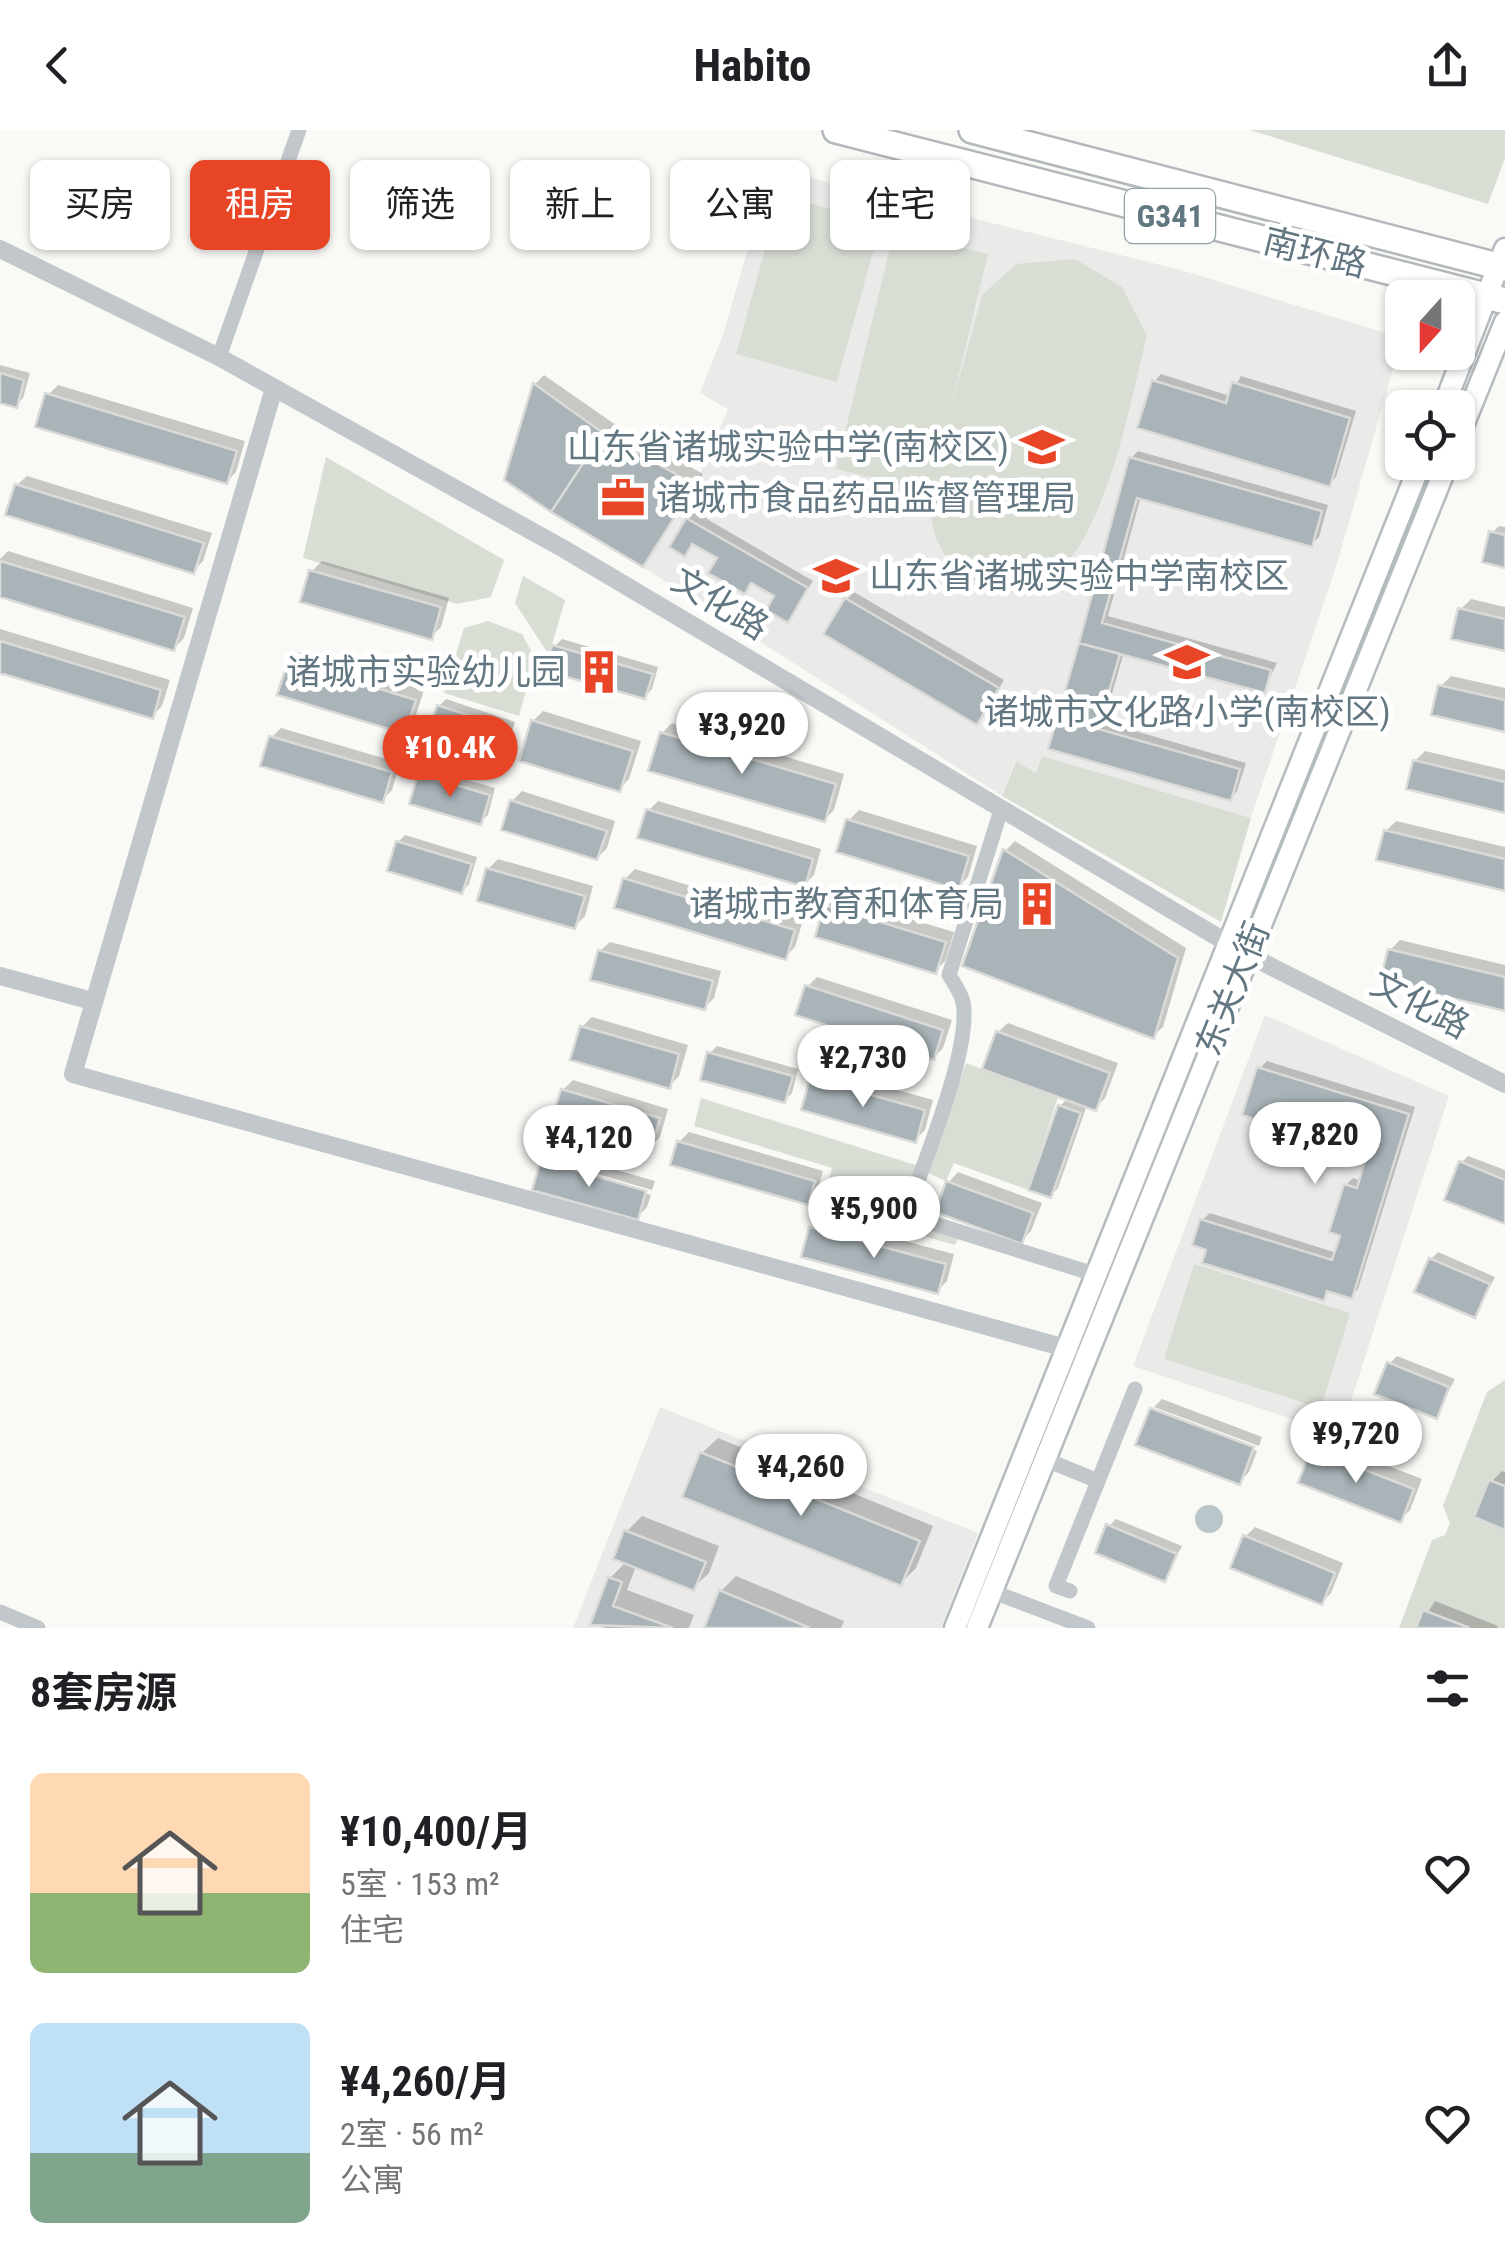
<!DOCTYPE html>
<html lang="zh">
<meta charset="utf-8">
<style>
:root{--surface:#fff;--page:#f6f6f6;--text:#202124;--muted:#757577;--accent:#e84426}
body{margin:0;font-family:"Roboto Condensed","Noto Sans SC",sans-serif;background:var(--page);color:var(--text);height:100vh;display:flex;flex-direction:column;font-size:38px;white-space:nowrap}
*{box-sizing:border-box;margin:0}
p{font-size:32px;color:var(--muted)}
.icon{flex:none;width:55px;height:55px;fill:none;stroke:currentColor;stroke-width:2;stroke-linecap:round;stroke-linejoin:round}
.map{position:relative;height:1498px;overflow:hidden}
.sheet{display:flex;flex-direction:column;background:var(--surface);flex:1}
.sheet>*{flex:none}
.banner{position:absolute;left:30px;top:30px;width:1000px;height:90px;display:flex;gap:20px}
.needle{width:65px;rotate:201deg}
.tools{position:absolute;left:1385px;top:150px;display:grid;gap:20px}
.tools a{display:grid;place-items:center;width:90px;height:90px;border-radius:15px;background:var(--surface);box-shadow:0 2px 8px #0004;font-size:50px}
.price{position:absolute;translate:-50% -85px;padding:0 22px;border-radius:35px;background:#fff;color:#222;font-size:32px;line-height:65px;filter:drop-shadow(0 2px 5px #0008)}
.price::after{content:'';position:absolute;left:50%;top:60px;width:30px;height:22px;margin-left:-15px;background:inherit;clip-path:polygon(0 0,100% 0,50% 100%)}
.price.selected{background:var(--accent);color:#fff}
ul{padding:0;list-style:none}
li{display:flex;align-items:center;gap:30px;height:250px;padding:0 30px}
li span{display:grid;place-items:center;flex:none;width:280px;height:200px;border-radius:15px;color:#555}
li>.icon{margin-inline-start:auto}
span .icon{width:120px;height:120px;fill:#fffc;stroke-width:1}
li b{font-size:42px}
h2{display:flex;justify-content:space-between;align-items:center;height:120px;padding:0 30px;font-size:42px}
.chip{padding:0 35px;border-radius:15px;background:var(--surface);box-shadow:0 2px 8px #0004;font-size:35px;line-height:90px}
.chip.selected{background:var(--accent);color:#fff}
header{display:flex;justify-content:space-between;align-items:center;height:130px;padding:0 30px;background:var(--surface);font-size:45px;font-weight:700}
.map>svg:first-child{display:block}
</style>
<header><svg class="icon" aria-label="back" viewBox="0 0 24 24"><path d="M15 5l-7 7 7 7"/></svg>Habito<svg class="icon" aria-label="share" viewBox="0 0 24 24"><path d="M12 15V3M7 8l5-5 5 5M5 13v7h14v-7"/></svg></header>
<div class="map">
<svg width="1505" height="1498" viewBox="0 0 1505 1498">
<rect width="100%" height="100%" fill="#f9f9f6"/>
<path fill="#eaeae9" d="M 771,38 L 1181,140 L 1402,208 L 1336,437 L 1251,688 L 1042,627 L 1037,643 L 1015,631 L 1002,666 L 643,437 L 695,355 L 728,279 L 700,263 L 724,202 Z
M 1265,885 L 1449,966 L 1340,1305 L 1133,1236 Z
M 660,1277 L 978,1403 L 941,1498 L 573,1498 Z"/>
<path fill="#d9ded5" d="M 1250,0 L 1505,0 L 1505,28 L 1488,74 Z
M 780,65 L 881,93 L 837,252 L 736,224 Z
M 894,101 L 988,124 L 950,282 L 982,165 L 1016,134 L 1075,129 L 1122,157 L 1147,206 C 1128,275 1092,518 975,451 C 938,429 930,403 930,362 L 836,339 Z
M 326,327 L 504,430 L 491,467 L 457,474 L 303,428 Z
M 523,446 L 565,470 L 549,525 L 515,473 Z
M 488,491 L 522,504 L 535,528 L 519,586 L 444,563 L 464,498 Z
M 1042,626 L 1251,688 L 1221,792 L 1002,666 L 1016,631 L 1036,643 Z
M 966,933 L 1058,967 L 1028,1060 L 954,1033 L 946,1051 L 928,1043 Z
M 701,968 L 922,1037 L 906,1085 L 960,1103 L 955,1115 L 822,1077 L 832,1038 L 694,996 Z
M 1194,1134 L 1350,1183 L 1321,1278 L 1164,1229 Z
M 1505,1250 L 1505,1498 L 1399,1498 L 1432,1410 L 1445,1405 L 1450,1393 L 1443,1376 L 1487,1262 Z"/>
<path fill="#b9c7ca" d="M1195 1389a14 14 0 1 1 28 0a14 14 0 1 1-28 0Z"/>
<path fill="#0003" d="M 0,235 L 30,243 L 23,268 L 16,275 L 0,270 Z
M 1161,244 L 1230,266 L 1241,246 L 1356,281 L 1336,347 L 1329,354 L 1154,252 Z
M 544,245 L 613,293 L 703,344 L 643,434 L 507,349 L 535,254 Z
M 58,255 L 245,311 L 236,342 L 226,352 L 48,265 Z
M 1138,321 L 1328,375 L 1319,407 L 1312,414 L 1141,366 L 1108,486 L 1277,533 L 1264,560 L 1124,522 L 1104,592 L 1246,633 L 1237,661 L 1230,669 L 1051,617 L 1131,328 Z
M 27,346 L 212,403 L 203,431 L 193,441 L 17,355 Z
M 695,382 L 813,451 L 788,490 L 778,465 L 753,451 L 745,461 L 720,427 L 694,412 L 684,423 L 688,389 Z
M 1499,396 L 1505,397 L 1505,435 L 1492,403 Z
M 8,421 L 193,478 L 184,508 L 174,518 L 0,465 L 0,429 Z
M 322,431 L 449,468 L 441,497 L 431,507 L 312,441 Z
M 854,462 L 1004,550 L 984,584 L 977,591 L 847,469 Z
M 1471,469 L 1505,477 L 1505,518 L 1461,479 Z
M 0,499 L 170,550 L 162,576 L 152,586 L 0,540 Z
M 562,509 L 658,537 L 652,559 L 645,567 L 555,516 Z
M 300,522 L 424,560 L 414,591 L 404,601 L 290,532 Z
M 1451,546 L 1505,558 L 1505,600 L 1441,556 Z
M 446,569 L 515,592 L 506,620 L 499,628 L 439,576 Z
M 543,581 L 641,611 L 629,649 L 619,659 L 533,591 Z
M 672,593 L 844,644 L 834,680 L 824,690 L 662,603 Z
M 281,598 L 400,633 L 392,660 L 382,670 L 271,608 Z
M 1425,621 L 1505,640 L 1505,680 L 1415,631 Z
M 427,638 L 495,658 L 488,685 L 480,692 L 420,645 Z
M 522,661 L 615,691 L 607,718 L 597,728 L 512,671 Z
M 658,671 L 821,719 L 814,745 L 804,755 L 648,681 Z
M 859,680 L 977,716 L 968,747 L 958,757 L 849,690 Z
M 1396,691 L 1505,717 L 1505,758 L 1386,701 Z
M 405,705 L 477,727 L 469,754 L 462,761 L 398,712 Z
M 1015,711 L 1186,818 L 1163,897 L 1153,906 L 1005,721 Z
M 498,729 L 593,756 L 585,786 L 575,796 L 488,739 Z
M 635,739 L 803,790 L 795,817 L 785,827 L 625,749 Z
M 836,767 L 954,802 L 945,831 L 935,841 L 826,777 Z
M 1400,810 L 1505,835 L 1505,878 L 1390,820 Z
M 610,812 L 721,841 L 714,868 L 704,878 L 600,821 Z
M 817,847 L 952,890 L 943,918 L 933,928 L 807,857 Z
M 592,887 L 688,915 L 679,946 L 669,956 L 582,897 Z
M 1008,893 L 1118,933 L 1105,968 L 1095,978 L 1087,975 L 1058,1058 L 1051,1065 L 1060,976 L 1068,968 L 998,902 Z
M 717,916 L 798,939 L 792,963 L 784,971 L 710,923 Z
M 1267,931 L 1415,977 L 1358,1159 L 1351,1166 L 1331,1160 L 1323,1168 L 1209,1118 L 1202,1090 L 1210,1083 L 1337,1123 L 1346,1055 L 1353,1048 L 1361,1051 L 1370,1022 L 1259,939 Z
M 822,939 L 933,970 L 925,1000 L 915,1010 L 812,949 Z
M 573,950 L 668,979 L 660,1007 L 650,1017 L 563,960 Z
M 689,1002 L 823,1041 L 817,1062 L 807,1072 L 679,1012 Z
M 553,1022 L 655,1051 L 652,1060 L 546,1029 L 546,1034 L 651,1065 L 647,1077 L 637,1087 L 536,1058 L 543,1032 Z
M 1468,1026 L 1505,1040 L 1505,1091 L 1461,1033 Z
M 958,1042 L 1042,1073 L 1031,1101 L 1021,1111 L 949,1052 Z
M 821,1089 L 954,1124 L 947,1151 L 937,1161 L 812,1099 Z
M 1438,1122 L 1495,1147 L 1475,1185 L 1431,1129 Z
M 1397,1226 L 1455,1249 L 1436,1286 L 1390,1233 Z
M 1162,1269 L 1262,1307 L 1259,1316 L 1154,1277 Z
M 1153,1277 L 1153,1282 L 1257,1321 L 1249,1342 L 1239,1352 L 1138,1314 Z
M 718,1308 L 933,1396 L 916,1438 L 901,1453 L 702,1323 Z
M 1323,1311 L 1422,1349 L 1410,1380 L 1400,1390 L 1313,1320 Z
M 1502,1341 L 1505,1342 L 1505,1398 L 1477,1386 L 1492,1351 Z
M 642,1386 L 719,1416 L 709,1443 L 693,1458 L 636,1436 L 627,1460 L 694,1485 L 689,1498 L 605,1498 L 593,1494 L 610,1448 L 626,1432 L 627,1401 Z
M 1116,1389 L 1182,1416 L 1164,1449 L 1109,1396 Z
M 1255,1397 L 1343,1433 L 1331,1463 L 1321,1473 L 1245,1407 Z
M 736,1446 L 844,1491 L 841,1498 L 707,1498 L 721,1461 Z
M 1435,1471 L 1498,1496 L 1497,1498 L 1418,1498 Z"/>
<path fill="#a9b3b8" stroke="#dadad8" stroke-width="2.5" d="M 0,243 L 24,250 L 17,278 L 0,273 Z
M 1152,250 L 1226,273 L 1232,252 L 1350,288 L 1330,357 L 1137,298 Z
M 533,253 L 603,303 L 551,382 L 504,350 Z
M 45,263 L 237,321 L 227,354 L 35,297 Z
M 603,303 L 695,355 L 643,437 L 551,382 Z
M 1129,327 L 1322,381 L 1312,417 L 1137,368 L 1102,493 L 1271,540 L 1265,563 L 1079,513 Z
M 15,354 L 204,413 L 194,444 L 5,385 Z
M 686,388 L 808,458 L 788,493 L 766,480 L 774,466 L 751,453 L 745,464 L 708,443 L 717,428 L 692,414 L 685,427 L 669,417 Z
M 1489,401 L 1505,405 L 1505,438 L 1482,432 Z
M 0,431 L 185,487 L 174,521 L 0,467 Z
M 309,440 L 441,477 L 432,510 L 300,472 Z
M 845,468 L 999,558 L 977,595 L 823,504 Z
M 1458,478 L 1505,489 L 1505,521 L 1451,509 Z
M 0,511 L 161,560 L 153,589 L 0,543 Z
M 1079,513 L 1120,524 L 1098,599 L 1240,639 L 1231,671 L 1048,619 Z
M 552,515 L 653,544 L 645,569 L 545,541 Z
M 288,531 L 416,570 L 405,604 L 277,565 Z
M 1438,555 L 1505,570 L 1505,602 L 1431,585 Z
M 437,575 L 510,599 L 500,631 L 427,607 Z
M 531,590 L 633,621 L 620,662 L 519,631 Z
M 660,602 L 836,654 L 825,692 L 648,641 Z
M 269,606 L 392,642 L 383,673 L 260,636 Z
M 1413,630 L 1505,652 L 1505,683 L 1406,659 Z
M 418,644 L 490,665 L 481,695 L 409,674 Z
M 510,670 L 607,701 L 597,730 L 501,700 Z
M 646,679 L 813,729 L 805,757 L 637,708 Z
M 846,689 L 969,726 L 959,760 L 836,722 Z
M 1384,700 L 1505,729 L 1505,761 L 1376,730 Z
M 396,711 L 472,734 L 462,764 L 387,741 Z
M 1003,719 L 1178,828 L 1154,909 L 962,836 Z
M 486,738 L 585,766 L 575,799 L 477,771 Z
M 623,748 L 795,800 L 786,830 L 614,778 Z
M 824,775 L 946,812 L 936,844 L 815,807 Z
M 1388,819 L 1505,847 L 1505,881 L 1380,851 Z
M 598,820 L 713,851 L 705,880 L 590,850 Z
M 805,855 L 943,900 L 934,930 L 795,885 Z
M 580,896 L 679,924 L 670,959 L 570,930 Z
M 996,901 L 1110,943 L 1096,981 L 982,939 Z
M 707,922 L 793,946 L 785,973 L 700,950 Z
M 1257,937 L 1409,984 L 1352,1169 L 1327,1161 L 1324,1171 L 1202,1133 L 1206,1120 L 1192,1115 L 1200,1089 L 1332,1130 L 1340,1106 L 1329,1102 L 1344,1054 L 1357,1058 L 1367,1024 L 1242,985 Z
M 810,948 L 925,980 L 916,1013 L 801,980 Z
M 561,959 L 660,988 L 651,1019 L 552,990 Z
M 1058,975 L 1081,983 L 1051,1068 L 1028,1060 Z
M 677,1011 L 815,1051 L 808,1075 L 670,1035 Z
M 541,1030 L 646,1061 L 638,1090 L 532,1060 Z
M 1459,1031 L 1505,1050 L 1505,1094 L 1444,1070 Z
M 946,1051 L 1033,1083 L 1022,1114 L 935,1082 Z
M 809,1097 L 946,1134 L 938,1164 L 801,1127 Z
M 1429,1128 L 1490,1154 L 1475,1188 L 1414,1162 Z
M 1387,1232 L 1449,1257 L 1437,1289 L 1374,1264 Z
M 1150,1278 L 1254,1317 L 1240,1355 L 1135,1315 Z
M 1311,1319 L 1414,1359 L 1401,1393 L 1298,1353 Z
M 700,1322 L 920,1411 L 901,1456 L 682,1367 Z
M 1489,1350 L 1505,1356 L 1505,1400 L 1474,1387 Z
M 1106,1394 L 1177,1424 L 1165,1452 L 1095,1423 Z
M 624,1400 L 706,1432 L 694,1461 L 613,1429 Z
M 1243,1405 L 1335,1443 L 1322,1475 L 1230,1438 Z
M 608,1447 L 622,1452 L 613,1476 L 673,1498 L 590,1495 Z
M 719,1460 L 810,1498 L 704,1498 Z
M 1423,1480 L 1470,1498 L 1416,1498 Z"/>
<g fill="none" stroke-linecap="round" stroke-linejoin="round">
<g stroke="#b4bbbf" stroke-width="25">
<path id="secondary" d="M 1443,278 L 1505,119
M 1458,308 L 1505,192
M 955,1498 L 1421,332
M 977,1498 L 1448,332"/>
</g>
<g stroke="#b2b8bb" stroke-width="30">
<path id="trunk" d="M 836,0 L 1505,171
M 972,0 L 1505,138"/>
</g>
<path stroke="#c1c7ca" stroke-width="15" d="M 219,227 L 299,0
M 1001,680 L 949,845 C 954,853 961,863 963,872 C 972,920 922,1035 906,1085 L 1097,1145
M 1044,1329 L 1098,1351
M 991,1461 L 1088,1498
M 1070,1461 L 1056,1456 L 1135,1259
M 0,1482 L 38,1498"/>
<path stroke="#c1c7ca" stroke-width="18" d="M 0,119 L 219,227 L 564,419 L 1246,824 L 1505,954
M 274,258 L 73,944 L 1069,1219
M 0,846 L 92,871"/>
<use href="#secondary" stroke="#fff" stroke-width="20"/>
<use href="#trunk" stroke="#fff" stroke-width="25"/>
</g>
<defs>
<g id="school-bare" transform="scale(3.45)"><path d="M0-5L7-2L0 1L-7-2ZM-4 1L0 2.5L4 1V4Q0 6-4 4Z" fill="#e84426" stroke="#fff" stroke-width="2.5" paint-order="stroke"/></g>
<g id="office-bare" transform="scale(3.45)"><path d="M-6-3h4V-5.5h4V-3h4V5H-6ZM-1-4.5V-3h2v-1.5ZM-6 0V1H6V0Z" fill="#e84426" stroke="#fff" stroke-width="2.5" paint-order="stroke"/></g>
<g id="building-bare" transform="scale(3.45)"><path d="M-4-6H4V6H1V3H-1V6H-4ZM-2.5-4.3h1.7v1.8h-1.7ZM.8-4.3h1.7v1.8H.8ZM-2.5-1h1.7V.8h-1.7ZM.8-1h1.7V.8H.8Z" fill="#e84426" stroke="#fff" stroke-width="2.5" paint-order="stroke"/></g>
</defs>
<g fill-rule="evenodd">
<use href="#school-bare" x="1042" y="317"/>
<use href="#office-bare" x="623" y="368"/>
<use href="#school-bare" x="836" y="446"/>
<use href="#school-bare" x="1187" y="532"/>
<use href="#building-bare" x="599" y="542"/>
<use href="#building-bare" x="1037" y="774"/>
</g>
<g text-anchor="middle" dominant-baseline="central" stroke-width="10" stroke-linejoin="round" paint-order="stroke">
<rect fill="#fff" stroke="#92a0a8" stroke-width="2.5" x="1125" y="59" width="90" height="54" rx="8"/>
<g font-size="32" font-weight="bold" fill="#637782">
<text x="1170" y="86">G341</text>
</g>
<g font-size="35" fill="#637782" stroke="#fff">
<text transform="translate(1315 123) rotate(14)">南环路</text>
<text transform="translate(720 474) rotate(31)">文化路</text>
<text transform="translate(1233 859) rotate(-68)">东关大街</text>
<text transform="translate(1420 875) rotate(27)">文化路</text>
</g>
<g font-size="35" fill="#637782" stroke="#fff" text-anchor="end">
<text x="1009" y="317">山东省诸城实验中学(南校区)</text>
<text x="656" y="368" text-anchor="start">诸城市食品药品监督管理局</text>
<text x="869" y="446" text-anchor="start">山东省诸城实验中学南校区</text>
<text x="566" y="542">诸城市实验幼儿园</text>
<text x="1187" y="582" text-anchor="middle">诸城市文化路小学(南校区)</text>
<text x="1004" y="774">诸城市教育和体育局</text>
</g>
</g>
</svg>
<div class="tools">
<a><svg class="needle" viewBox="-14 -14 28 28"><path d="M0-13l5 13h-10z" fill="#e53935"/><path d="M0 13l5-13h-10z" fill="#757577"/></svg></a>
<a><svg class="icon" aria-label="locate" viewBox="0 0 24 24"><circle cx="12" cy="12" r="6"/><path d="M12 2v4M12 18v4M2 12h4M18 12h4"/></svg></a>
</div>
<b class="price" style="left:742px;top:647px">¥3,920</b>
<b class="price selected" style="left:450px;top:670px">¥10.4K</b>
<b class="price" style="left:863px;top:980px">¥2,730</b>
<b class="price" style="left:1315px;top:1057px">¥7,820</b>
<b class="price" style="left:589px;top:1060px">¥4,120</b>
<b class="price" style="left:874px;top:1131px">¥5,900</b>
<b class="price" style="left:1356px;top:1356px">¥9,720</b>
<b class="price" style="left:801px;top:1389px">¥4,260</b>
<div class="banner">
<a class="chip">买房</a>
<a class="chip selected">租房</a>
<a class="chip">筛选</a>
<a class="chip">新上</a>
<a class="chip">公寓</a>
<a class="chip">住宅</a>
</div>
</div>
<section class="sheet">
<h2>8套房源<svg class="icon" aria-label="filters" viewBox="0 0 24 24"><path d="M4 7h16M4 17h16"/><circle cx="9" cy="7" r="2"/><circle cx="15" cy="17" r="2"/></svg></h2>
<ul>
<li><span style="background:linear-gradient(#ffd9b3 60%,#8fb573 0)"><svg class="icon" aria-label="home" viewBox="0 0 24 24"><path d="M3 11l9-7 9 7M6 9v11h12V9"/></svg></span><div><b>¥10,400/月</b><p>5室 · 153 m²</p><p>住宅</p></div><svg class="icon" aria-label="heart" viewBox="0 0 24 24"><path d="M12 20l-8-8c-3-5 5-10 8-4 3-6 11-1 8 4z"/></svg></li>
<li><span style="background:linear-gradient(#bfe0f5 65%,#7fa58c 0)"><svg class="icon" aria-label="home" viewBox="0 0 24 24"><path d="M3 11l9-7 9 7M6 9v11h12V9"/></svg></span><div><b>¥4,260/月</b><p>2室 · 56 m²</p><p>公寓</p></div><svg class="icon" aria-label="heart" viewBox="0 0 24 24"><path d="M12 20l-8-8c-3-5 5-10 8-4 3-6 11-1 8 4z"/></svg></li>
</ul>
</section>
